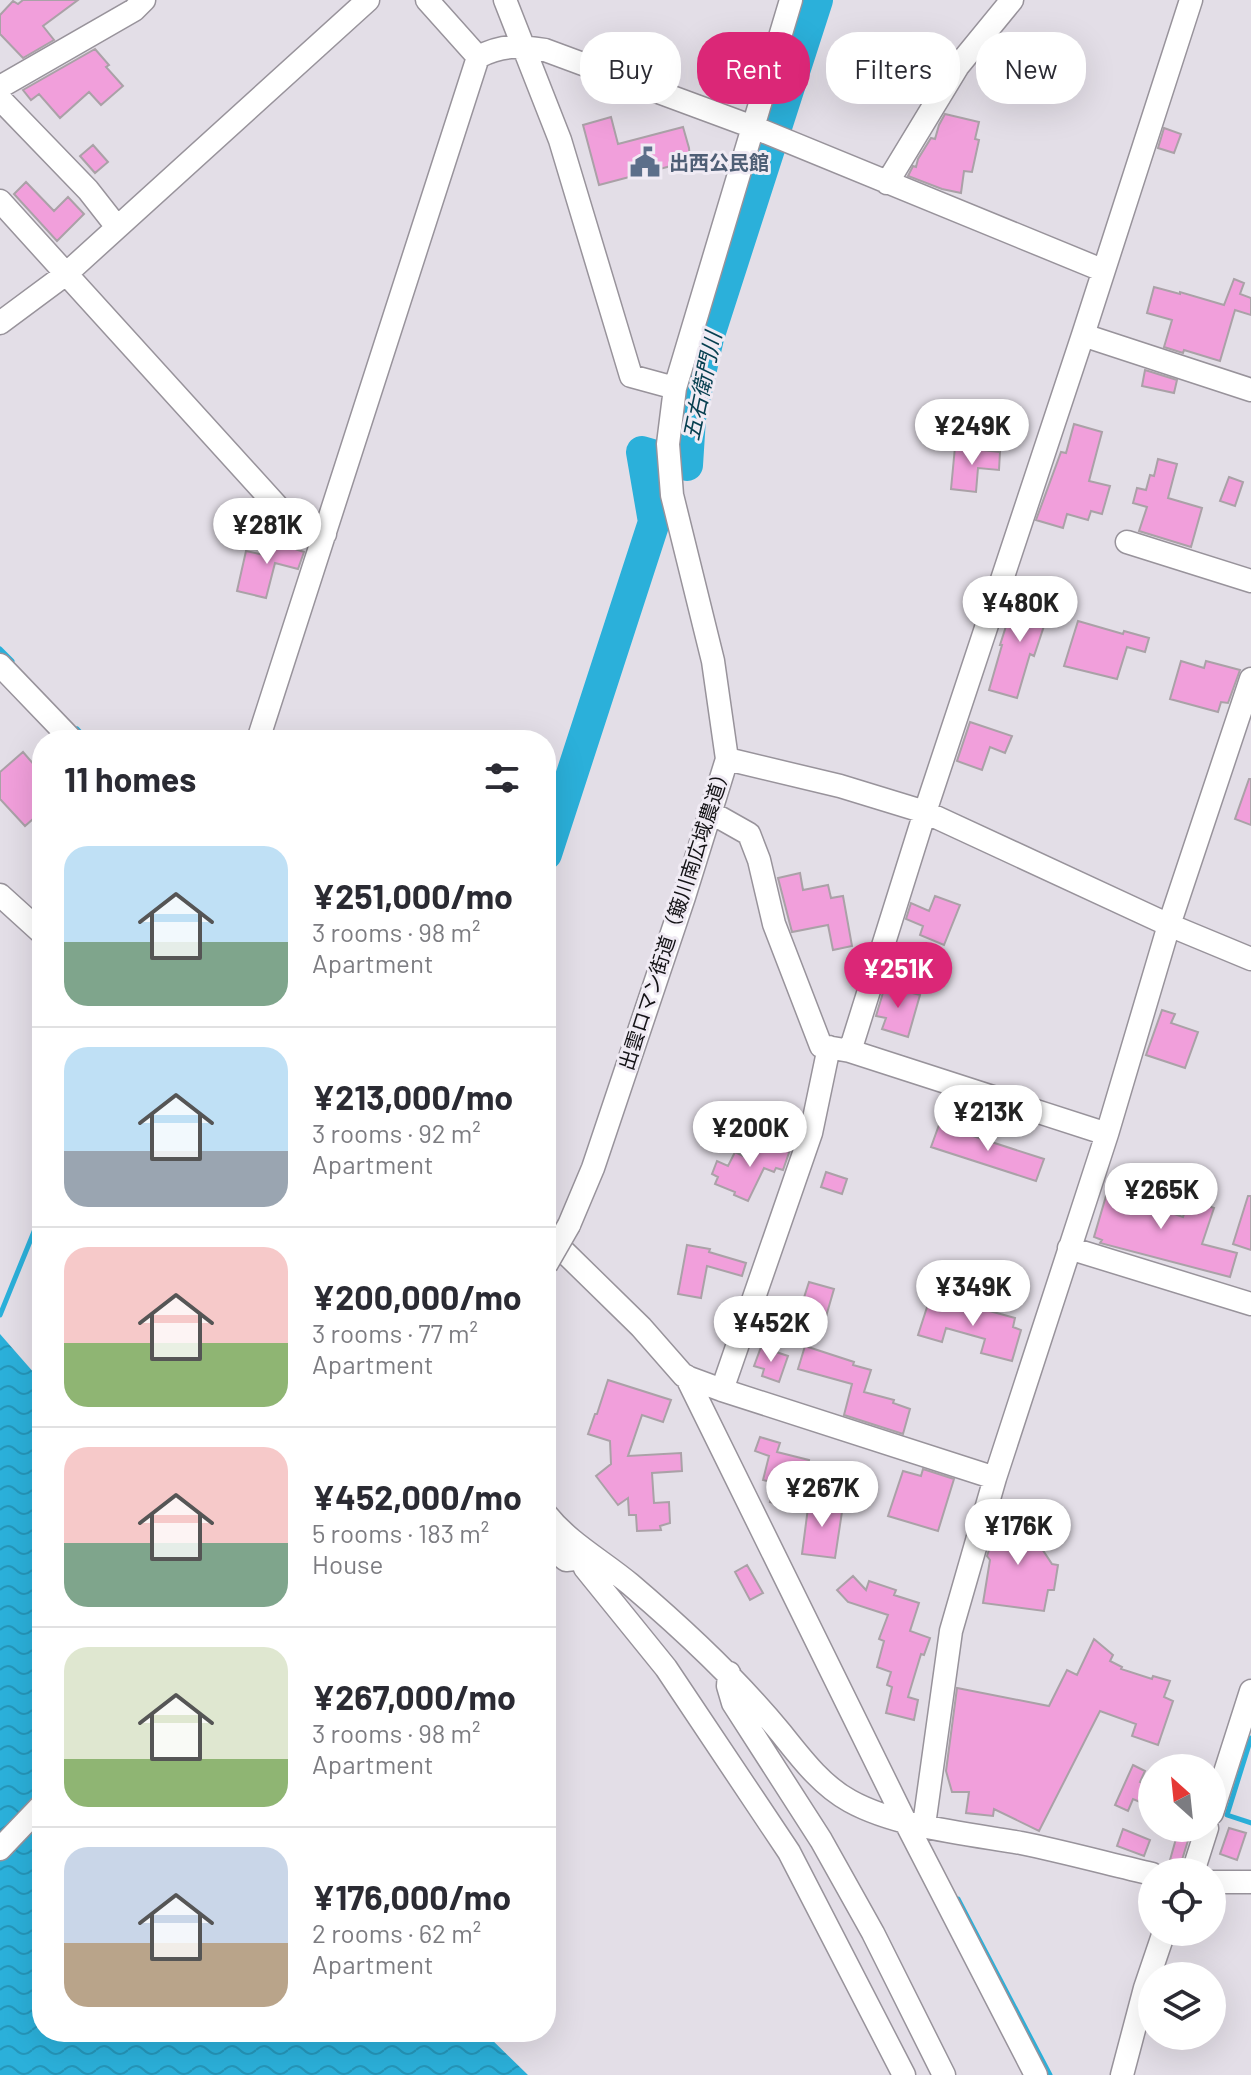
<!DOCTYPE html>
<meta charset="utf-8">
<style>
:root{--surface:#fff;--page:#f7f7f7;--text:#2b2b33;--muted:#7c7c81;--line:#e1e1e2;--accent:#db2777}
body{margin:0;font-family:Barlow,"Noto Sans JP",sans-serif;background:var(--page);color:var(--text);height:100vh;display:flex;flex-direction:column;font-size:30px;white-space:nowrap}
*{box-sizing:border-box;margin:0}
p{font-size:26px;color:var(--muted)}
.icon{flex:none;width:44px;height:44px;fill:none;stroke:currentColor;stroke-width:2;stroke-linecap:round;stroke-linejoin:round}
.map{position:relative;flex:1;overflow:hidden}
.side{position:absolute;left:32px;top:730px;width:524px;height:1312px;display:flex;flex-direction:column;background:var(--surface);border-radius:32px;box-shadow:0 8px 32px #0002}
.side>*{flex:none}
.hud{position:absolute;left:580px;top:32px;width:550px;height:72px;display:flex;gap:16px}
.needle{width:52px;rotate:333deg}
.controls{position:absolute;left:1138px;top:1754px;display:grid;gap:16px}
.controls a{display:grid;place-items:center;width:88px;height:88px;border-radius:50%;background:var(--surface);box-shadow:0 8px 32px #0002;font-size:40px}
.price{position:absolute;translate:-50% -68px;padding:0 18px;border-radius:28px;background:#fff;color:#222;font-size:26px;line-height:52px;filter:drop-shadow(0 2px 4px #0008)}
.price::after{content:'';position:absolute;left:50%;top:48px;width:24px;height:18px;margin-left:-12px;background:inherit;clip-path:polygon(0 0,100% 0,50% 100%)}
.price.active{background:var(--accent);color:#fff}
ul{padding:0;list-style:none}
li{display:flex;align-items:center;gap:24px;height:200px;padding:0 32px}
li+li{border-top:2px solid var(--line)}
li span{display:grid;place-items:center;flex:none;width:224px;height:160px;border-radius:24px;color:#555}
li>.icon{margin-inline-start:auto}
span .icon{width:96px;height:96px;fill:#fffc;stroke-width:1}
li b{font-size:34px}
h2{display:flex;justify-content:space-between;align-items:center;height:96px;padding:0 32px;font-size:34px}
.pill{padding:0 28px;border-radius:32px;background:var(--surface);box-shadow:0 8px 32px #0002;font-size:28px;line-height:72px}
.pill.active{background:var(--accent);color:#fff}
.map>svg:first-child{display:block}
</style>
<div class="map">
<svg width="1251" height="2075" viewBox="0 0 1251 2075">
<defs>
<pattern id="water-waves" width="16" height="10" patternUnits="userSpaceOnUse" patternTransform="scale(2)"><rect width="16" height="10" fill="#2bb0da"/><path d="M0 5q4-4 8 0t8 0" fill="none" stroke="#2596ba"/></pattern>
</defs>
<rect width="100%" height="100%" fill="#e3dee7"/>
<path fill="url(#water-waves)" d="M 0,1334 L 42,1382 L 42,2032 L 484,2032 L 528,2075 L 0,2075 Z"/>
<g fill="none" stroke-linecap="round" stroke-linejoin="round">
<path stroke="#2bb0da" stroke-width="5" d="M 0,649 L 12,661
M 77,729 L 87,740
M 546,1219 L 555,1229
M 0,1315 L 42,1212
M 1251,1738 L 1227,1815 L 1251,1823
M 958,1899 L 1050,2075"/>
<path stroke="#2bb0da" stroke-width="32" d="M 546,854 L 654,522 L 642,452 L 687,465 L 690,418 L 708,338 L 817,0"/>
</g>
<path fill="#f19fdb" stroke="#aaa1a7" stroke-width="2" d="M 23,0 L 78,0 L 43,26 L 54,40 L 23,58 L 0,34 L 0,15 L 13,1 L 18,4 Z
M 95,49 L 109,65 L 106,67 L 123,86 L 101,105 L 89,92 L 60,118 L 39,94 L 31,100 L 23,90 Z
M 945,114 L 979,122 L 975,139 L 979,140 L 972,172 L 964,171 L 961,193 L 942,189 L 908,176 L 913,166 L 916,167 L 918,159 L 931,138 L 935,139 L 939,125 Z
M 611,117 L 618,144 L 683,127 L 689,148 L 690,161 L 599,185 L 583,125 Z
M 1164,128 L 1181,134 L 1174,153 L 1158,148 Z
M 93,145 L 108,162 L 95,173 L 80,156 Z
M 26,182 L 54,211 L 68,197 L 84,214 L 57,241 L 14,194 Z
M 1234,279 L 1244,283 L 1240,294 L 1251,298 L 1251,315 L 1235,310 L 1220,361 L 1184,350 L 1183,353 L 1164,347 L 1172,320 L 1147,313 L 1154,287 L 1180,294 L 1180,292 L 1224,305 Z
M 1145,370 L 1177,380 L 1174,393 L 1142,386 Z
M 1074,424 L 1102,432 L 1089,481 L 1110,486 L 1102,514 L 1091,511 L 1088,520 L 1067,514 L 1063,528 L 1036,520 L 1061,452 L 1066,453 Z
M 955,447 L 1000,452 L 999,470 L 978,468 L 976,492 L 951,489 Z
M 1158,459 L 1177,464 L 1168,498 L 1202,508 L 1191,547 L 1139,531 L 1147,507 L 1133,503 L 1137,488 L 1146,490 L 1150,475 L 1154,476 Z
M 1229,477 L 1243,482 L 1235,506 L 1220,501 Z
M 269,536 L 293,542 L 292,548 L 304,552 L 298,569 L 275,563 L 266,598 L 237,591 L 246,551 L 264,555 Z
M 1016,595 L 1057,609 L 1052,625 L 1045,623 L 1034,656 L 1030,654 L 1017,698 L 989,690 L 1002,645 L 1000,645 Z
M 1078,621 L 1123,634 L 1124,631 L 1149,638 L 1145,652 L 1127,647 L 1117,679 L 1064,666 Z
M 1181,661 L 1204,668 L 1206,661 L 1240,670 L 1228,703 L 1221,702 L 1218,712 L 1170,699 Z
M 970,722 L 1012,736 L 1005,753 L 990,747 L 982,770 L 957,761 Z
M 23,752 L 42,774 L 42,811 L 25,826 L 0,799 L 0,772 Z
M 1249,779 L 1251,779 L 1251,825 L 1235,819 Z
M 800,873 L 803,890 L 828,885 L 831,898 L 843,896 L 852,946 L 833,950 L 828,925 L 792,932 L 778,878 Z
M 935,896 L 960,905 L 944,945 L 920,935 L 923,926 L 906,919 L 911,903 L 929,911 Z
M 885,986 L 920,995 L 908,1037 L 882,1029 L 886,1018 L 876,1016 Z
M 1162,1010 L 1175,1014 L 1171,1023 L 1198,1032 L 1185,1068 L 1146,1055 Z
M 939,1125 L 1044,1159 L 1036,1181 L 931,1147 Z
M 757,1141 L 777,1151 L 778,1143 L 791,1147 L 783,1170 L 776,1168 L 774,1172 L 764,1168 L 748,1201 L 734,1195 L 735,1192 L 715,1184 L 718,1177 L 712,1174 L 717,1161 L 728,1166 L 735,1152 L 749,1159 Z
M 826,1172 L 847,1179 L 842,1194 L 821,1187 Z
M 1123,1182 L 1155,1193 L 1150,1206 L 1183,1217 L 1189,1200 L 1214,1208 L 1202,1244 L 1237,1253 L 1230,1277 L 1100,1243 L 1102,1240 L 1094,1237 L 1106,1196 L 1117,1200 Z
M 1248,1196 L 1251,1196 L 1251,1250 L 1233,1244 Z
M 687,1245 L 710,1249 L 709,1252 L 746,1263 L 742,1276 L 707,1266 L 701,1298 L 678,1294 Z
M 809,1282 L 834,1289 L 825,1320 L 799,1313 Z
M 929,1301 L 973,1314 L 975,1307 L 1015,1318 L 1013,1327 L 1021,1330 L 1012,1361 L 981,1353 L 985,1339 L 946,1328 L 942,1342 L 918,1335 Z
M 805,1346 L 854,1362 L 853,1365 L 871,1370 L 864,1392 L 894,1400 L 893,1403 L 910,1409 L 903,1434 L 844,1415 L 852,1384 L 798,1369 Z
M 761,1347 L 788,1356 L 779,1382 L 762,1376 L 764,1369 L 754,1366 Z
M 608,1380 L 671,1400 L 663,1422 L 642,1415 L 628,1456 L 681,1453 L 682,1471 L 652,1473 L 654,1503 L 669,1502 L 670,1523 L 660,1526 L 661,1530 L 637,1531 L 636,1515 L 629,1515 L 628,1498 L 618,1505 L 596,1476 L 611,1464 L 610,1441 L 588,1434 L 595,1414 L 597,1414 Z
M 760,1437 L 780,1443 L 777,1452 L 809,1460 L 796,1509 L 770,1502 L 773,1493 L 768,1492 L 771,1482 L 763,1480 L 769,1456 L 755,1451 Z
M 923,1469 L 954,1479 L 938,1531 L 888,1516 L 903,1471 L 921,1476 Z
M 809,1500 L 843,1505 L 835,1558 L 802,1554 Z
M 1015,1508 L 1052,1564 L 1058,1565 L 1054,1590 L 1048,1590 L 1044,1611 L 983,1603 L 990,1560 L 987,1556 L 991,1544 L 996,1540 L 993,1536 L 997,1520 Z
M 747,1565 L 763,1593 L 750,1600 L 735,1572 Z
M 853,1576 L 866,1590 L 869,1581 L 896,1590 L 894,1595 L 919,1603 L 910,1631 L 930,1638 L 924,1655 L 921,1654 L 908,1697 L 918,1700 L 914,1720 L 886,1713 L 892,1687 L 887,1685 L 891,1672 L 877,1667 L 884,1641 L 879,1639 L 888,1615 L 848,1602 L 837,1590 Z
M 1094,1639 L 1113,1655 L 1110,1661 L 1122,1667 L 1121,1669 L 1152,1679 L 1153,1676 L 1170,1681 L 1164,1697 L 1173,1701 L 1158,1745 L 1132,1736 L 1136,1724 L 1100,1711 L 1039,1831 L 994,1809 L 993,1816 L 966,1813 L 969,1792 L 952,1792 L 946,1771 L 957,1688 L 1049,1706 L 1067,1670 L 1077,1675 Z
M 1133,1765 L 1145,1771 L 1140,1782 L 1152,1787 L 1152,1807 L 1133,1799 L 1128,1811 L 1115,1805 Z
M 1179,1828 L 1191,1831 L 1181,1863 L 1170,1860 Z
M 1229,1828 L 1246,1833 L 1237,1860 L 1220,1854 Z
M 1123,1829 L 1150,1840 L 1144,1856 L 1117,1846 Z"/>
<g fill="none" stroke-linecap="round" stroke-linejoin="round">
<g stroke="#98939b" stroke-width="25">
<path id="minor" d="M 505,0 L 560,140 L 631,376 L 675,388
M 478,57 C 503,44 518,46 545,50 L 753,127 L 1102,270
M 0,87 L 134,10 L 144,0
M 0,99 L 88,190 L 117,227
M 887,183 L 958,66 L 1012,0
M 0,201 L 297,528 L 325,534
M 0,323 L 66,274 L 368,0
M 1083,335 L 1251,390
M 1127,542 L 1251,581
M 0,665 L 72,740
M 258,740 L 478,57 L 427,0
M 727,759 L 840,786 L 925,812 L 1169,925 L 1251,959
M 710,812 L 749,834 L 759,860 L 774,924 L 821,1046 L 850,1051 L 1107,1134
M 0,895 L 42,933
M 850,1051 L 925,812 L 1083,335 L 1191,0
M 569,1225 L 593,1168 L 684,897 L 727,759 L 713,661 L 672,495 L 668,444 L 675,388 L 791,0
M 546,1234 L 641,1327 L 684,1376 L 722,1390 L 995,1478
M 1069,1248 L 1251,1304
M 686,1376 L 905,1821 L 1036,2075
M 722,1390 L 811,1133 L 829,1047
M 546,1514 C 569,1543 601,1560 630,1584 C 684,1630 736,1678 781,1733 C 801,1758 822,1786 850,1801 C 897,1827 969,1834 1021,1843 C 1065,1852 1109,1864 1152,1874
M 546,1544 L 566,1560 L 575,1559 L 578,1552
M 575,1544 L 585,1568 L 666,1668 L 789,1852 L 904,2075
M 729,1673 L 728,1686 L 733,1703 L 821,1840 L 873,1933 L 944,2075
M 1212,1813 L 1251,1691
M 924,1825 L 951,1631 L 995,1478 L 1107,1134 L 1169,925 L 1251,679
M 0,1849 L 42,1805
M 1193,1872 L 1207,1828
M 1212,1882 L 1251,1882
M 1122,2075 L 1145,1988 L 1164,1932"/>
</g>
<use href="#minor" stroke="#fff" stroke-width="22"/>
<g stroke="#98939b" stroke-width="25" stroke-linecap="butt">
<path id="minor-bridge" d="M 546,1265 L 569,1225"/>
</g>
<use href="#minor-bridge" stroke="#fff" stroke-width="22"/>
</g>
<defs>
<g id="civic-bare" transform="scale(2.4)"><path d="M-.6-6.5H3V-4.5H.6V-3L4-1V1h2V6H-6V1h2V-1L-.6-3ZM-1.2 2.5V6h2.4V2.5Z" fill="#5c6f8a" stroke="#f0ebf4" stroke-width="2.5" paint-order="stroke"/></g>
</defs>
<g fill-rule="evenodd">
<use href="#civic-bare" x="645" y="162"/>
</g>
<g text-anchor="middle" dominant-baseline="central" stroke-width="6" stroke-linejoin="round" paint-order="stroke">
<g font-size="20" font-weight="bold" fill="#4e5e75" stroke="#f0ebf4" text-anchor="start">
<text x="669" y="162">出西公民館</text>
</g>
<g font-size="20" fill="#141316" stroke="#f0ebf4">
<text transform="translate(674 917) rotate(-72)">出雲ロマン街道（簸川南広域農道）</text>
</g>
<g font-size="22" font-style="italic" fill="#084051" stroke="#f0ebf4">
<text transform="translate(701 386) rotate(-78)">五右衛門川</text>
</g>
</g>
</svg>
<div class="controls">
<a><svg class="needle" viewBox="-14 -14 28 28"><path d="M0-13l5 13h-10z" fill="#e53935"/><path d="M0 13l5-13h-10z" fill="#7c7c81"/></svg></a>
<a><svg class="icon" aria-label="locate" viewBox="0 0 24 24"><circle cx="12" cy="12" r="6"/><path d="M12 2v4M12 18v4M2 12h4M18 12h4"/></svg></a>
<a><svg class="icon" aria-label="layers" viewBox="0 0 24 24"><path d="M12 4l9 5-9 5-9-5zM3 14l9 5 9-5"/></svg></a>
</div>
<b class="price" style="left:972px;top:467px">¥249K</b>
<b class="price" style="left:267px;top:566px">¥281K</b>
<b class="price" style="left:1020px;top:644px">¥480K</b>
<b class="price active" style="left:898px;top:1010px">¥251K</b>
<b class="price" style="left:988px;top:1153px">¥213K</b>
<b class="price" style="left:750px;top:1169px">¥200K</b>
<b class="price" style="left:1161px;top:1231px">¥265K</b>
<b class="price" style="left:973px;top:1328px">¥349K</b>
<b class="price" style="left:771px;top:1364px">¥452K</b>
<b class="price" style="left:822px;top:1529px">¥267K</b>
<b class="price" style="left:1018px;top:1567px">¥176K</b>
<div class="hud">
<a class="pill">Buy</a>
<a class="pill active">Rent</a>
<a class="pill">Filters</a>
<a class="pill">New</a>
</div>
<section class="side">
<h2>11 homes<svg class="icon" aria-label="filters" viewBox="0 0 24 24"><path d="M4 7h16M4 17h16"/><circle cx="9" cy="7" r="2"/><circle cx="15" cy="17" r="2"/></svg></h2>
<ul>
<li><span style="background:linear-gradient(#bfe0f5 60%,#7fa58c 0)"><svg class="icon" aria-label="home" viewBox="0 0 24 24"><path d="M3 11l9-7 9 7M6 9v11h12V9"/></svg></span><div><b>¥251,000/mo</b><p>3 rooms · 98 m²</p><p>Apartment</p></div></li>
<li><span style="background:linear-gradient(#bfe0f5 65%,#9aa5b1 0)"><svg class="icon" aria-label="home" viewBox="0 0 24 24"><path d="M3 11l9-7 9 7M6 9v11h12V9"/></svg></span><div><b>¥213,000/mo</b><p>3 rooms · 92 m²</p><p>Apartment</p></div></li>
<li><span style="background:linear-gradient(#f6c9c9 60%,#8fb573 0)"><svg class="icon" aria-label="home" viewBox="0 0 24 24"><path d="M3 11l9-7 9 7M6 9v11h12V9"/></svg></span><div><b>¥200,000/mo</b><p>3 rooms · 77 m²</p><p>Apartment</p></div></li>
<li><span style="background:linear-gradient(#f6c9c9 60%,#7fa58c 0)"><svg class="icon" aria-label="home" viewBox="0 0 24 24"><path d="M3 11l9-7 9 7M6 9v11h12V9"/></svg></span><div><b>¥452,000/mo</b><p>5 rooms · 183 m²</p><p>House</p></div></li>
<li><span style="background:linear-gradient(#dfe7d0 70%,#8fb573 0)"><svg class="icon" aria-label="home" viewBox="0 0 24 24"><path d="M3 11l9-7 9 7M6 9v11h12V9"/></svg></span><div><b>¥267,000/mo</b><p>3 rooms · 98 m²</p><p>Apartment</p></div></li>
<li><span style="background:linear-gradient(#c9d6e8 60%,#b9a48a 0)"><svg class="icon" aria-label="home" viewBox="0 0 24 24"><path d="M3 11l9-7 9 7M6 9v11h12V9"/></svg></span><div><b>¥176,000/mo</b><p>2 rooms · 62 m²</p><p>Apartment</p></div></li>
</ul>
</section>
</div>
